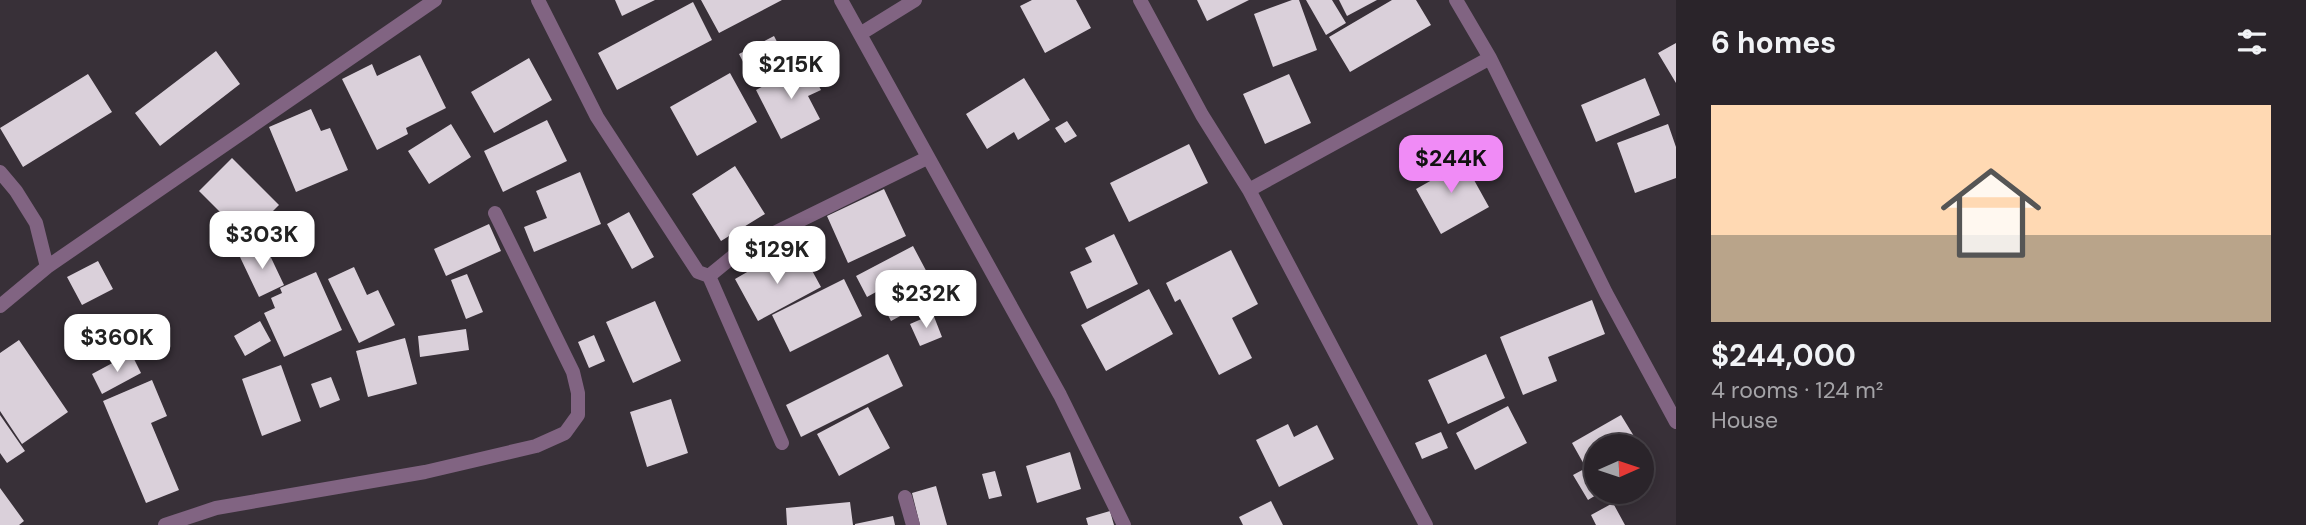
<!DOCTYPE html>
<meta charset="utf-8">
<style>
:root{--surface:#2a242a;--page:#363036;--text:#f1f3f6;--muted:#a5a4a8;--line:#464147;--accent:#f08bf6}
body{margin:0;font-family:"DM Sans",sans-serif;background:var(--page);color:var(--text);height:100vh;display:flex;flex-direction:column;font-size:26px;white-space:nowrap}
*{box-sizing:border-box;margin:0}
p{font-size:23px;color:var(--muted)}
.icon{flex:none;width:38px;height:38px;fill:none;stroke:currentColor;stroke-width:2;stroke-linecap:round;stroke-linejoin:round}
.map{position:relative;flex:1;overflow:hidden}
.drawer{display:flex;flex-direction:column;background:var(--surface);width:630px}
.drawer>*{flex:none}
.needle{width:46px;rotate:87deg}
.tools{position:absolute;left:1584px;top:434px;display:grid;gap:14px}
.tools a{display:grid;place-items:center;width:70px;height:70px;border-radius:50%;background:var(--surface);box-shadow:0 4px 18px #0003,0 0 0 2px var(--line);font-size:35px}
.price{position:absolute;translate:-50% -60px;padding:0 16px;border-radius:14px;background:#fff;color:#222;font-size:23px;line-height:46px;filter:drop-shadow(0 2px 4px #0008)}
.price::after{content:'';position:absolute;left:50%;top:42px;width:21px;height:16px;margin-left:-10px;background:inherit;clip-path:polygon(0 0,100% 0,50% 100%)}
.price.active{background:var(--accent);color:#111}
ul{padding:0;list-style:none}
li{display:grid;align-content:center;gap:14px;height:371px;padding:0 35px}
li span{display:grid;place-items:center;height:217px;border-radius:0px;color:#555}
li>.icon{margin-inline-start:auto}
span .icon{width:126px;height:126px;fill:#fffc;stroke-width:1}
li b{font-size:30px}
h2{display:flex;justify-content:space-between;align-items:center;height:84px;padding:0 35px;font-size:30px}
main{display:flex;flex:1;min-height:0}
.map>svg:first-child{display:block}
</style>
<main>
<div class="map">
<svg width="1676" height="525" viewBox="0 0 1676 525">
<rect width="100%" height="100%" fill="#383038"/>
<path fill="#dad0da" d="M 615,0 L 655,0 L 622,16 Z
M 701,0 L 782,0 L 719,33 Z
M 1032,0 L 1076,0 L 1091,28 L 1045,53 L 1020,6 Z
M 1197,0 L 1249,0 L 1207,21 Z
M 1292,0 L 1299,0 L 1317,50 L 1273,67 L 1254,14 Z
M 1306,0 L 1332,0 L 1346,23 L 1326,35 Z
M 1339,0 L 1377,0 L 1347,16 Z
M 1392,0 L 1416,0 L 1431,25 L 1350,72 L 1329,37 Z
M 693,2 L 712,40 L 617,90 L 598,53 Z
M 774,36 L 791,69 L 756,87 L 739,54 Z
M 1676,43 L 1676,83 L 1658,53 Z
M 216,51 L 240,84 L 160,146 L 135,113 Z
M 420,55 L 446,108 L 406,128 L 408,134 L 377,150 L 342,79 L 372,64 L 377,76 Z
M 529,58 L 552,100 L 494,133 L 471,92 Z
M 807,63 L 821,90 L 808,96 L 820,119 L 781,139 L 756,90 Z
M 730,73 L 757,122 L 697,156 L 670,107 Z
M 88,74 L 112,112 L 23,167 L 0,128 Z
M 1289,74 L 1311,123 L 1265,144 L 1243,94 Z
M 1024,78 L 1050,120 L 1018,140 L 1014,132 L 987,149 L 966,114 Z
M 1645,78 L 1660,115 L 1596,142 L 1581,105 Z
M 311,109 L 321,131 L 330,128 L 348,170 L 296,192 L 269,127 Z
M 547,120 L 567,161 L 503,192 L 484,151 Z
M 1067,121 L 1077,136 L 1065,143 L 1055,128 Z
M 451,124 L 471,157 L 429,184 L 408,151 Z
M 1668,124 L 1676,147 L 1676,178 L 1635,193 L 1617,143 Z
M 1189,144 L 1208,183 L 1129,222 L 1110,183 Z
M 1448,156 L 1455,167 L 1464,162 L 1489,207 L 1441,234 L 1416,189 L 1432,180 L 1426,169 Z
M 232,158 L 279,205 L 246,238 L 199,191 Z
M 735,166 L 765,214 L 721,241 L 692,194 Z
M 580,172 L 601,224 L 534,252 L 524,227 L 547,218 L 536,191 Z
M 884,189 L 906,236 L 848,263 L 827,216 Z
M 629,212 L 654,257 L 632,269 L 607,224 Z
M 489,224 L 501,251 L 446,276 L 434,249 Z
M 1114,234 L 1138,284 L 1087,309 L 1070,272 L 1092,262 L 1085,248 Z
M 265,245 L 284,285 L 259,297 L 240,257 Z
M 913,246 L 939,295 L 891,321 L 876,292 L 867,297 L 856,276 Z
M 1231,250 L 1258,304 L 1232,318 L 1252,358 L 1219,375 L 1180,299 L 1175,302 L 1166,283 Z
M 803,254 L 821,287 L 758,321 L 735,279 L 766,261 L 771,271 Z
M 98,261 L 113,289 L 82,305 L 67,277 Z
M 354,267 L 367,295 L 378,290 L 395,325 L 359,343 L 328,279 Z
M 316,272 L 342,330 L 284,357 L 264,313 L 275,308 L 271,298 L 282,293 L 280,288 Z
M 467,274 L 483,312 L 466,319 L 451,280 Z
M 844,279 L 862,316 L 790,352 L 772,315 Z
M 1149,289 L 1173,334 L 1106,371 L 1081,325 Z
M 1592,300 L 1605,334 L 1548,357 L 1557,381 L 1523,395 L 1500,337 Z
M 655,301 L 681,361 L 633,383 L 606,322 Z
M 933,314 L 942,337 L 920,346 L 910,324 Z
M 260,321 L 271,341 L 245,356 L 234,336 Z
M 466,329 L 469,350 L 420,357 L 418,336 Z
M 594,335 L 605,361 L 589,368 L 578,342 Z
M 405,338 L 417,384 L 368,397 L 356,351 Z
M 19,340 L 68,412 L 22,444 L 0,411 L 0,353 Z
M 131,353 L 141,373 L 102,394 L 92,374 Z
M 888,354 L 903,386 L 801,437 L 786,405 Z
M 1486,354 L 1505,398 L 1448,424 L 1428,380 Z
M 281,365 L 301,421 L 262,436 L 242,379 Z
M 331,377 L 340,400 L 320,408 L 311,384 Z
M 152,380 L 167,416 L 151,423 L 179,490 L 146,503 L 103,401 Z
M 671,399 L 688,453 L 647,467 L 630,412 Z
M 1508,406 L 1527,443 L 1475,470 L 1456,433 Z
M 868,407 L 890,448 L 839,476 L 817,434 Z
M 0,415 L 25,451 L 7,463 L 0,453 Z
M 1621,415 L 1640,446 L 1596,446 L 1596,492 L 1601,492 L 1588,500 L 1573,475 L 1586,468 L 1572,443 Z
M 1288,424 L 1294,437 L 1317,425 L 1334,459 L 1279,487 L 1256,440 Z
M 1441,432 L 1448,448 L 1422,459 L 1415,443 Z
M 1070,452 L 1081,489 L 1037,503 L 1026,466 Z
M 995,471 L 1002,496 L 989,499 L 982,474 Z
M 936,486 L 947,525 L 920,525 L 912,493 Z
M 0,488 L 24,521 L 19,525 L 0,525 Z
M 1271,501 L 1283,525 L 1243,525 L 1239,517 Z
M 850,502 L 853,525 L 787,525 L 786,508 Z
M 1613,503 L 1625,525 L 1596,525 L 1591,515 Z
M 1110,511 L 1114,525 L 1088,525 L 1086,518 Z
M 893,516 L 895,525 L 855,525 L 855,524 Z"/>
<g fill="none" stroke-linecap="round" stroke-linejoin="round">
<path stroke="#816482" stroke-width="14" d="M 538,0 L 597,117 L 698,272 L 709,276 L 742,249 L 927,158
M 841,0 L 1060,395 L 1124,525
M 1140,0 L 1202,115 L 1249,190 L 1426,525
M 1456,0 L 1490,58 L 1606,293 L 1676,422
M 860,34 L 915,0
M 0,172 L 16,191 L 36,223 L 47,267
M 1249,190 L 1490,58
M 709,276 L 782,443
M 0,306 L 47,267 L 435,0
M 905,497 L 913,525
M 165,525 L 216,508 L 425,472 L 536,446 L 565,433 L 578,415 L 578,393 L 573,372 L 495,213"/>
</g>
</svg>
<div class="tools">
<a><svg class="needle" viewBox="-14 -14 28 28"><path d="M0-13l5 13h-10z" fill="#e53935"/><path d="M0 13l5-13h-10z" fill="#a5a4a8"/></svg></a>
</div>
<b class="price" style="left:791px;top:101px">$215K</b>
<b class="price active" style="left:1451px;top:195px">$244K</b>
<b class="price" style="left:262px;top:271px">$303K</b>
<b class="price" style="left:777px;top:286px">$129K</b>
<b class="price" style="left:926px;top:330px">$232K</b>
<b class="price" style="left:117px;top:374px">$360K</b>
</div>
<section class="drawer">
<h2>6 homes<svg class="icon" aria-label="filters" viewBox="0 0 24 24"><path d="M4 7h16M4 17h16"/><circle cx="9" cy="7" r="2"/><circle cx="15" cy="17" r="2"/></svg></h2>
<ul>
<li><span style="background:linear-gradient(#ffd9b3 60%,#b9a48a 0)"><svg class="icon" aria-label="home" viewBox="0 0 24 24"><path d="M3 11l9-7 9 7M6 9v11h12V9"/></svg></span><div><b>$244,000</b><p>4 rooms · 124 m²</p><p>House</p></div></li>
</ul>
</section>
</main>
